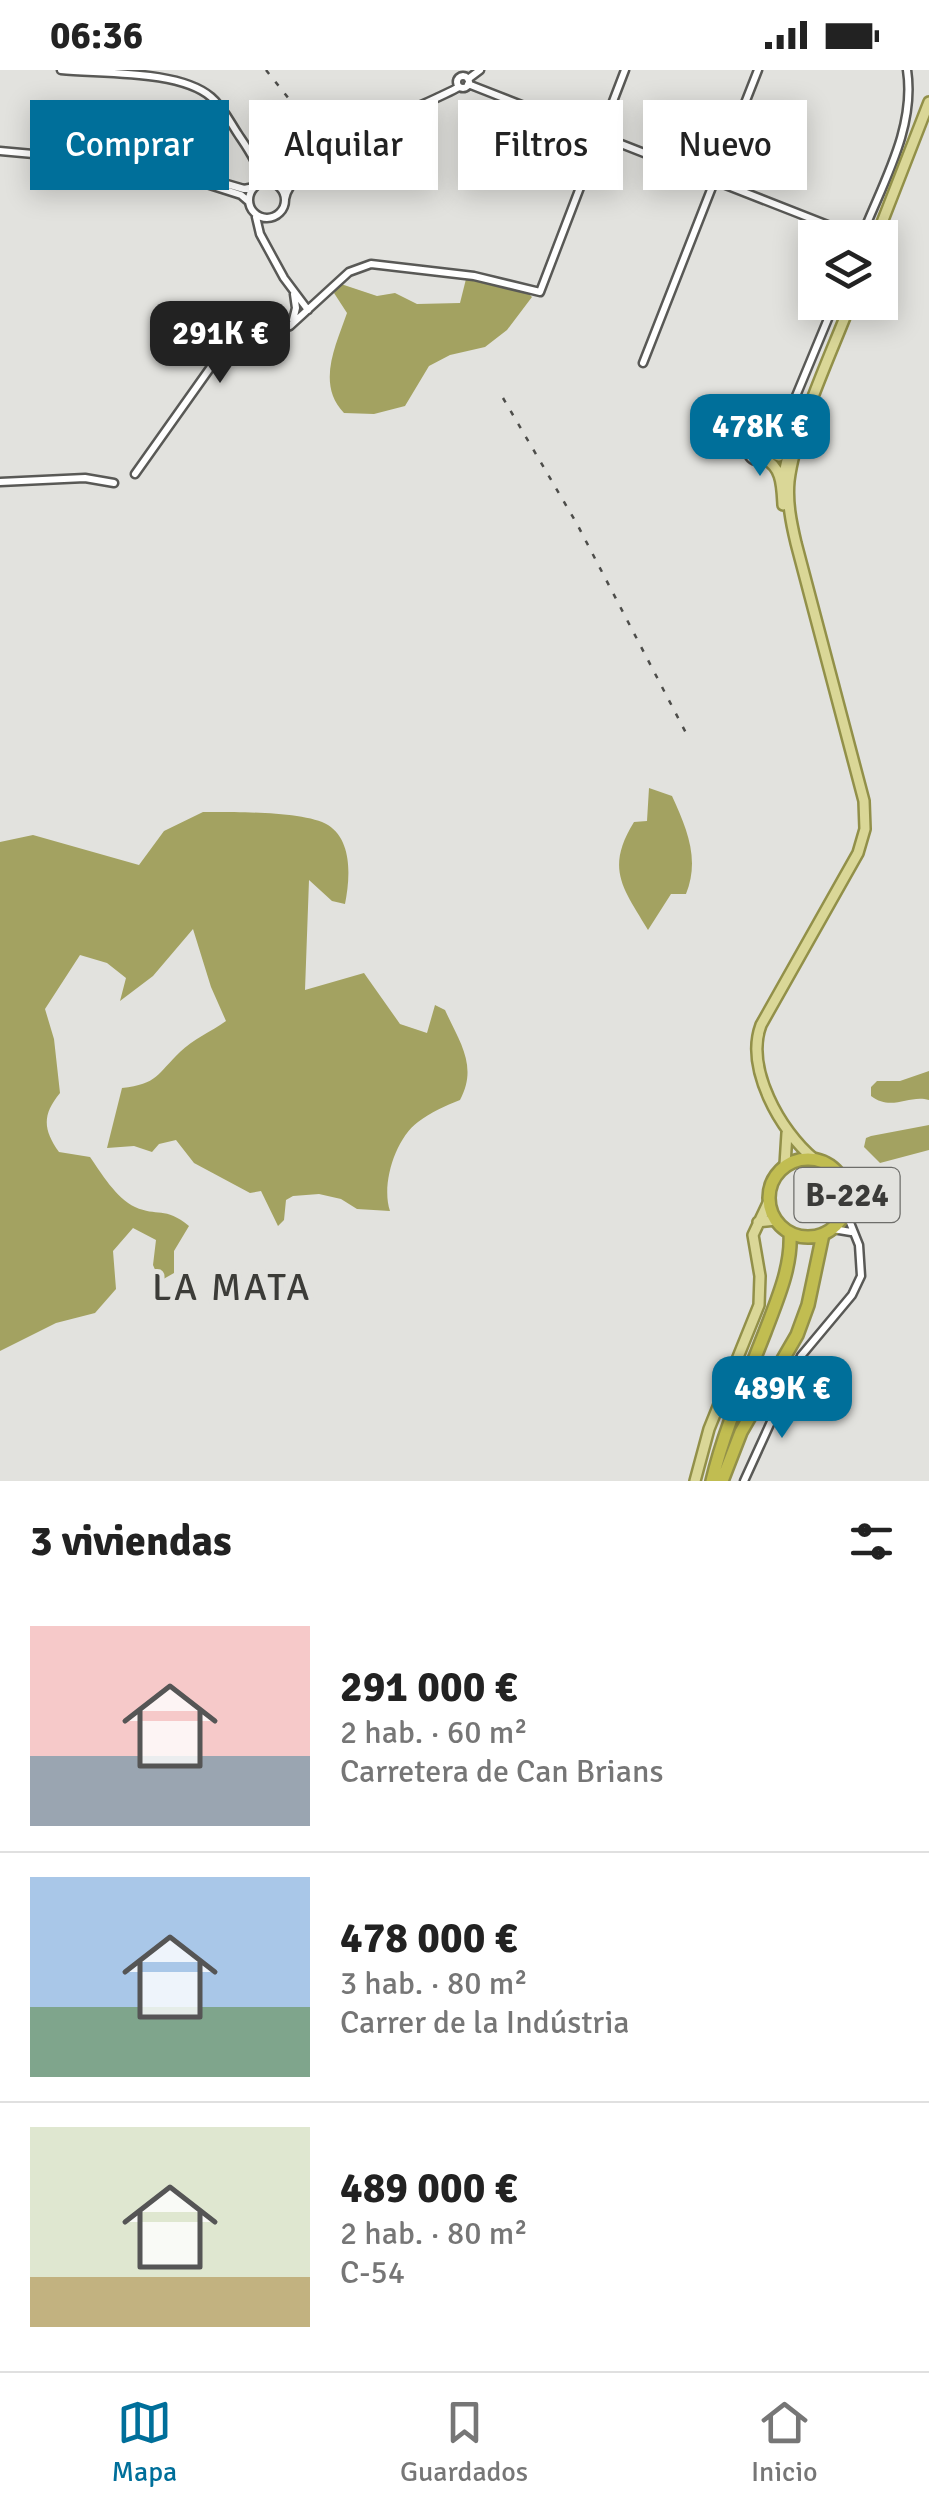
<!DOCTYPE html>
<html lang="es">
<meta charset="utf-8">
<style>
:root{--surface:#fff;--page:#f2f2f2;--text:#222;--muted:#767676;--line:#e0e0e0;--accent:#006f9a}
body{margin:0;font-family:Signika,sans-serif;background:var(--page);color:var(--text);height:100vh;display:flex;flex-direction:column;font-size:38px;white-space:nowrap}
*{box-sizing:border-box;margin:0}
p{font-size:32px;color:var(--muted)}
.icon{flex:none;width:55px;height:55px;fill:none;stroke:currentColor;stroke-width:2;stroke-linecap:round;stroke-linejoin:round}
.map{position:relative;height:1411px;overflow:hidden}
.drawer{display:flex;flex-direction:column;background:var(--surface);flex:1}
.drawer>*{flex:none}
.hud{position:absolute;left:30px;top:30px;width:870px;height:90px;display:flex;gap:20px}
.fabs{position:absolute;left:798px;top:150px;display:grid;gap:20px}
.fabs a{display:grid;place-items:center;width:100px;height:100px;border-radius:0px;background:var(--surface);box-shadow:0 5px 25px #0003;font-size:50px}
.price{position:absolute;translate:-50% -85px;padding:0 22px;border-radius:20px;background:var(--accent);color:#fff;font-size:32px;line-height:65px;filter:drop-shadow(0 2px 5px #0008)}
.price::after{content:'';position:absolute;left:50%;top:60px;width:30px;height:22px;margin-left:-15px;background:inherit;clip-path:polygon(0 0,100% 0,50% 100%)}
.price.selected{background:#222;color:#fff}
ul{padding:0;list-style:none}
li{display:flex;align-items:center;gap:30px;height:250px;padding:0 30px}
li+li{border-top:2px solid var(--line)}
li span{display:grid;place-items:center;flex:none;width:280px;height:200px;border-radius:0px;color:#555}
li>.icon{margin-inline-start:auto}
span .icon{width:120px;height:120px;fill:#fffc;stroke-width:1}
li b{font-size:42px}
h2{display:flex;justify-content:space-between;align-items:center;height:120px;padding:0 30px;font-size:42px}
.pill{padding:0 35px;border-radius:0px;background:var(--surface);box-shadow:0 5px 25px #0003;font-size:35px;line-height:90px}
.pill.selected{background:var(--accent);color:#fff}
.status{display:flex;justify-content:space-between;align-items:center;height:70px;padding:0 50px;background:var(--surface);direction:ltr}
.status svg{height:28px;fill:currentColor}
.tab-bar{display:flex;justify-content:space-around;align-items:center;height:140px;border-top:2px solid var(--line);background:var(--surface);font-size:28px;color:var(--muted)}
.tab-bar a{display:grid;justify-items:center;gap:5px}
.tab-bar .selected{color:var(--accent)}
.map>svg:first-child{display:block}
</style>
<div class="status"><b>06:36</b><svg viewBox="0 0 49 12"><path d="M0 12V9h3v3zM5 12V6h3v6zM10 12V3h3v9zM15 12V0h3v12zM26 1h20v11H26zM47 4h2v5h-2z"/></svg></div>
<div class="map">
<svg width="929" height="1411" viewBox="0 0 929 1411">
<rect width="100%" height="100%" fill="#e2e2de"/>
<path fill="#a3a261" d="M 466,209 L 478,209 L 527,222 L 532,227 L 507,260 L 485,277 L 450,285 L 429,296 L 405,336 L 374,344 L 344,343 C 316,314 336,275 347,243 L 334,223 L 341,214 L 377,226 L 395,223 L 417,234 L 460,233 Z
M 649,718 L 672,726 C 687,759 700,789 686,824 L 671,824 L 648,860 C 623,818 605,799 634,752 L 647,751 Z
M 203,742 C 231,742 305,741 328,755 C 353,771 350,809 345,834 L 332,831 L 309,810 L 305,920 L 364,903 L 400,954 L 427,963 L 435,935 L 445,940 C 460,973 478,996 460,1030 C 445,1036 431,1042 418,1052 C 395,1069 381,1115 390,1141 L 357,1139 L 341,1129 L 319,1124 L 293,1126 L 286,1130 L 284,1150 L 278,1156 L 261,1121 L 250,1123 L 194,1093 L 176,1070 L 159,1074 L 152,1082 L 134,1076 L 107,1078 L 122,1018 C 158,1014 157,1004 180,982 C 192,970 212,961 226,951 L 211,917 L 193,859 L 153,906 L 120,931 L 126,908 L 107,893 L 80,885 L 45,939 L 54,969 L 60,1023 C 42,1045 43,1059 59,1082 L 90,1087 C 101,1103 116,1128 135,1137 C 157,1147 165,1136 189,1156 L 174,1181 L 174,1203 L 160,1211 L 153,1195 L 156,1170 L 133,1158 L 113,1181 L 116,1219 L 95,1243 L 56,1253 L 0,1281 L 0,772 L 33,765 L 139,795 L 164,761 Z
M 929,1001 L 929,1030 C 909,1024 892,1042 871,1026 L 871,1017 L 877,1011 L 900,1011 Z
M 929,1055 L 929,1080 L 880,1093 L 864,1077 L 866,1068 L 871,1066 Z"/>
<g fill="none" stroke-linecap="round" stroke-linejoin="round">
<g stroke="#595956" stroke-width="11">
<path id="street" d="M 61,0 C 102,4 180,0 211,27 C 223,37 230,52 238,64 C 248,79 260,95 260,113
M457 12a6 6 0 1 1 12 0a6 6 0 1 1-12 0Z
M 468,9 L 480,0
M 468,14 L 861,168 C 882,114 916,58 907,0
M 0,81 L 165,96 L 244,119 L 254,117
M 91,94 L 169,102 L 241,125 L 248,131
M249 130a18 18 0 1 1 36 0a18 18 0 1 1-36 0Z
M 276,114 L 292,108
M 285,129 C 293,84 421,38 459,17
M 256,147 L 260,164 L 284,208 L 308,240
M 293,250 L 296,238 L 294,224
M 643,293 L 758,0
M748 382a9 9 0 1 1 18 0a9 9 0 1 1-18 0Z
M 761,374 L 791,338 L 835,232
M 135,404 L 213,294 L 228,279 L 290,256 L 349,202 L 371,194 L 474,206 L 540,222 L 625,0
M 0,412 L 85,408 L 114,413
M 833,1159 L 851,1162
M 744,1411 L 801,1286 L 852,1225 L 861,1206 L 859,1175 L 845,1140"/>
</g>
<g stroke="#929049" stroke-width="14">
<path id="primary" d="M 876,168 L 929,32
M 766,382 L 779,386 L 788,379
M 763,389 C 782,395 782,417 783,435
M 783,408 L 790,377 L 807,332
M 814,1089 C 780,1061 745,998 761,955 L 858,783 L 865,759 L 864,731 L 796,473 C 791,452 787,432 789,411 C 795,360 832,282 851,232
M 785,1095 L 787,1063
M 758,1152 L 776,1150
M 695,1411 L 709,1359 L 759,1235 L 760,1206 L 753,1165 L 769,1131"/>
</g>
<g stroke="#929049" stroke-width="16">
<path id="highway" d="M769 1128a39 39 0 1 1 78 0a39 39 0 1 1-78 0Z
M 712,1411 C 724,1360 746,1311 765,1262 C 777,1230 792,1197 790,1163
M 722,1411 L 741,1362 L 797,1265 L 808,1235 L 823,1164"/>
</g>
<use href="#street" stroke="#fff" stroke-width="6"/>
<use href="#primary" stroke="#dad797" stroke-width="9"/>
<use href="#highway" stroke="#c1bd51" stroke-width="11"/>
<path stroke="#4d4d4a" stroke-width="2.5" stroke-dasharray="5 10" stroke-linecap="butt" d="M 266,0 L 305,49
M 503,328 L 577,454 L 686,663"/>
</g>
<g text-anchor="middle" dominant-baseline="central" stroke-width="10" stroke-linejoin="round" paint-order="stroke">
<rect fill="#e2e2de" stroke="#6d6d6a" stroke-width="2.5" x="794.5" y="1098" width="105" height="54" rx="8"/>
<g font-size="32" font-weight="bold" fill="#3b3b39">
<text x="847" y="1125">B-224</text>
</g>
<g font-size="38" letter-spacing="2.5" fill="#3c3c38" stroke="#e2e2de">
<text x="232" y="1217">LA MATA</text>
</g>
</g>
</svg>
<div class="fabs">
<a><svg class="icon" aria-label="layers" viewBox="0 0 24 24"><path d="M12 4l9 5-9 5-9-5zM3 14l9 5 9-5"/></svg></a>
</div>
<b class="price selected" style="left:220px;top:316px">291K €</b>
<b class="price" style="left:760px;top:409px">478K €</b>
<b class="price" style="left:782px;top:1371px">489K €</b>
<div class="hud">
<a class="pill selected">Comprar</a>
<a class="pill">Alquilar</a>
<a class="pill">Filtros</a>
<a class="pill">Nuevo</a>
</div>
</div>
<section class="drawer">
<h2>3 viviendas<svg class="icon" aria-label="filters" viewBox="0 0 24 24"><path d="M4 7h16M4 17h16"/><circle cx="9" cy="7" r="2"/><circle cx="15" cy="17" r="2"/></svg></h2>
<ul>
<li><span style="background:linear-gradient(#f6c9c9 65%,#9aa5b1 0)"><svg class="icon" aria-label="home" viewBox="0 0 24 24"><path d="M3 11l9-7 9 7M6 9v11h12V9"/></svg></span><div><b>291 000 €</b><p>2 hab. · 60 m²</p><p>Carretera de Can Brians</p></div></li>
<li><span style="background:linear-gradient(#a9c7e8 65%,#7fa58c 0)"><svg class="icon" aria-label="home" viewBox="0 0 24 24"><path d="M3 11l9-7 9 7M6 9v11h12V9"/></svg></span><div><b>478 000 €</b><p>3 hab. · 80 m²</p><p>Carrer de la Indústria</p></div></li>
<li><span style="background:linear-gradient(#dfe7d0 75%,#c2b280 0)"><svg class="icon" aria-label="home" viewBox="0 0 24 24"><path d="M3 11l9-7 9 7M6 9v11h12V9"/></svg></span><div><b>489 000 €</b><p>2 hab. · 80 m²</p><p>C-54</p></div></li>
</ul>
</section>
<nav class="tab-bar">
<a class="selected"><svg class="icon" aria-label="map" viewBox="0 0 24 24"><path d="M3 6l6-2 6 2 6-2v14l-6 2-6-2-6 2zM9 4v14M15 6v14"/></svg>Mapa</a>
<a><svg class="icon" aria-label="saved" viewBox="0 0 24 24"><path d="M7 4h10v16l-5-4-5 4z"/></svg>Guardados</a>
<a><svg class="icon" aria-label="home" viewBox="0 0 24 24"><path d="M3 11l9-7 9 7M6 9v11h12V9"/></svg>Inicio</a>
</nav>
